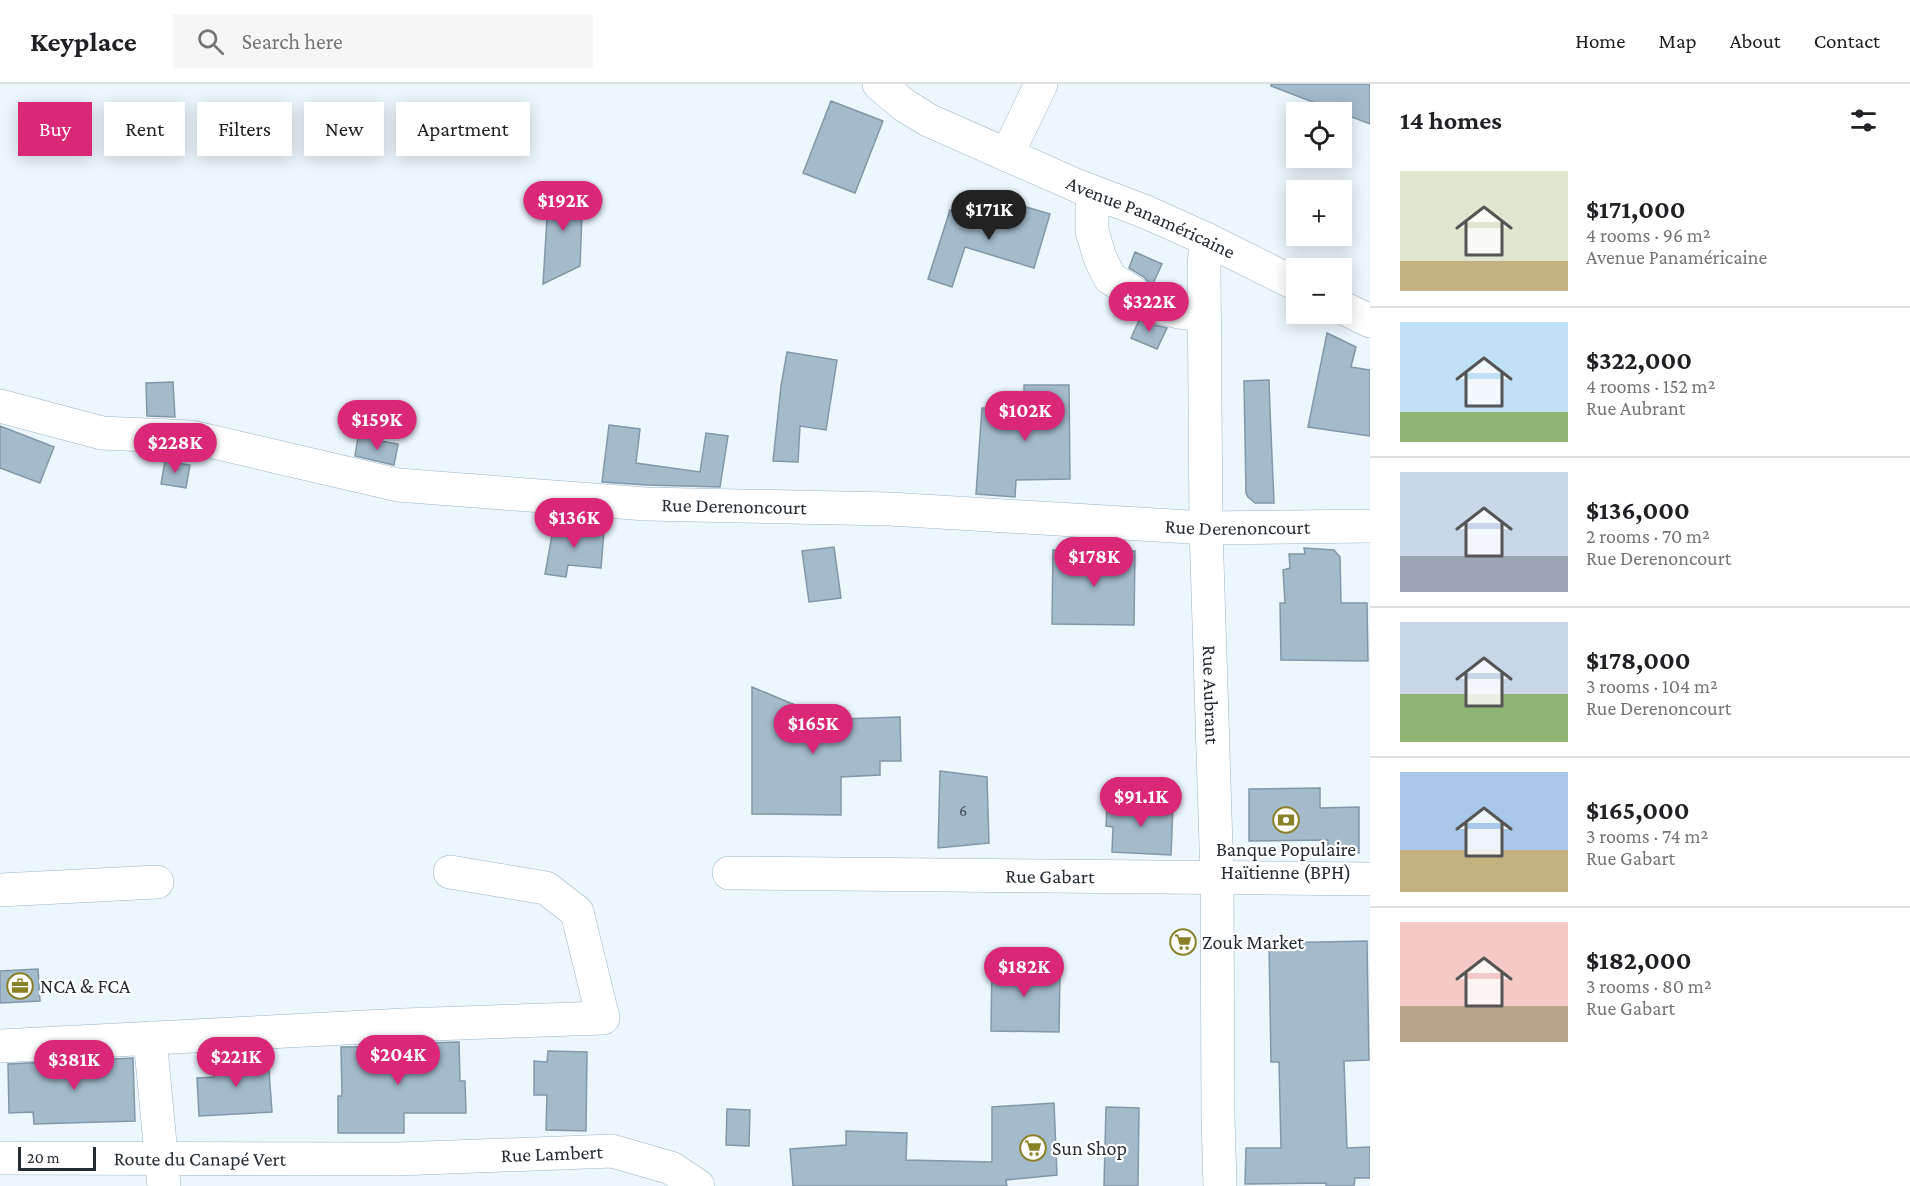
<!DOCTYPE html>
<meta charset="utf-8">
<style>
:root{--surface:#fff;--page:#f6f6f6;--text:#202124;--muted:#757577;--line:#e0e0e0;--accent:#db2777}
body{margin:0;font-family:"Crimson Pro",serif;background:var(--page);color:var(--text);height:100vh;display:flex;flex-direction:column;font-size:22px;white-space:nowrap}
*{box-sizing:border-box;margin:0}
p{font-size:20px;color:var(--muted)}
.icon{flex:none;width:33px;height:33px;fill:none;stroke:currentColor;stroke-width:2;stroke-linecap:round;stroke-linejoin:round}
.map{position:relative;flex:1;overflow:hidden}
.sheet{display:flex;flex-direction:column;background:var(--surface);width:540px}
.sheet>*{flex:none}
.hud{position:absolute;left:18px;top:18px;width:570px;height:54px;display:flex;gap:12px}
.controls{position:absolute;left:1286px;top:18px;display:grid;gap:12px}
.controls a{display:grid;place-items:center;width:66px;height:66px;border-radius:0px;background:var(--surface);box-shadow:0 3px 15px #0003;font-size:30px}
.scale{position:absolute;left:18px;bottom:15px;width:78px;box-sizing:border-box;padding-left:6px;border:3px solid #242d33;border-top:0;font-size:16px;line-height:21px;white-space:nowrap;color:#242d33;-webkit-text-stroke:4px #fff;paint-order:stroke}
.price{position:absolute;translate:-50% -51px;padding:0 14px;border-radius:21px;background:var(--accent);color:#fff;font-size:20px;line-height:39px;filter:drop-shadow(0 2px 3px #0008)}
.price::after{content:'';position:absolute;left:50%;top:36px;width:18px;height:14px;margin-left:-9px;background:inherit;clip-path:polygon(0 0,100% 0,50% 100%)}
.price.selected{background:#222;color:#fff}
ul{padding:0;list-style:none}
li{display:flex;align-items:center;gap:18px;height:150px;padding:0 30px}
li+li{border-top:2px solid var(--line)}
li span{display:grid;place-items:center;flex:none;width:168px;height:120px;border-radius:0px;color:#555}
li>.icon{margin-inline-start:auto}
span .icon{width:72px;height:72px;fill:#fffc;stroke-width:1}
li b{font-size:26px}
h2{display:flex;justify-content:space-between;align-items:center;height:72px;padding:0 30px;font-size:26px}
.pill{padding:0 21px;border-radius:0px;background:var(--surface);box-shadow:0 3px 15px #0003;font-size:21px;line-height:54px}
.pill.selected{background:var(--accent);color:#fff}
header{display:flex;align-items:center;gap:36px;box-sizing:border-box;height:84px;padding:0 30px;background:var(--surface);border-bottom:2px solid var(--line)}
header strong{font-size:28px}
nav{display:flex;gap:33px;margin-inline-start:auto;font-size:21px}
.search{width:420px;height:54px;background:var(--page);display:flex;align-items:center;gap:15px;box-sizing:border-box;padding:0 21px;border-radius:0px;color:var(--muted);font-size:22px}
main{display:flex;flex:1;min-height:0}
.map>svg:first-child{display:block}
</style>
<header>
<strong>Keyplace</strong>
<div class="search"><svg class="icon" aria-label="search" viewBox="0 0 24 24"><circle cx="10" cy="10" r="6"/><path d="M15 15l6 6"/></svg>Search here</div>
<nav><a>Home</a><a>Map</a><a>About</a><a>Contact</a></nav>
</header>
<main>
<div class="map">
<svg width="1370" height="1102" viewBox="0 0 1370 1102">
<rect width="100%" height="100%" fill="#ecf6fd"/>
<path fill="#a4bbcc" stroke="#8298a9" stroke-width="1.5" d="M 1271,0 L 1370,0 L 1370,40 L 1271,2 Z
M 831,17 L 883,37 L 855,109 L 803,89 Z
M 549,102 L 583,104 L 580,182 L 543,200 Z
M 1016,120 L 1050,130 L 1034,184 L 965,163 L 952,203 L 928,195 L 950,126 L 1009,145 Z
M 1135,168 L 1162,180 L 1152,202 L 1144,193 L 1129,184 Z
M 1142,230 L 1155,241 L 1167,244 L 1157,265 L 1131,254 Z
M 1327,249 L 1356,263 L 1351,283 L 1370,286 L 1370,352 L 1308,343 Z
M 787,268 L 837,276 L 826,346 L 800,342 L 798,378 L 773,377 L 781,302 Z
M 1269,296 L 1270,326 L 1274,419 L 1255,419 L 1248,413 L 1246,409 L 1244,297 Z
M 173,298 L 175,333 L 147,332 L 146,299 Z
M 1024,301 L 1069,301 L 1070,395 L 1016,396 L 1015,413 L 976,410 L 982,324 L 1024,327 Z
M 609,341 L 640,345 L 636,379 L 700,388 L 706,349 L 728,352 L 720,403 L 647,401 L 602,398 Z
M 0,342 L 54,363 L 40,399 L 0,384 Z
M 358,353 L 398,360 L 394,381 L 355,372 Z
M 165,377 L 190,381 L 186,404 L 161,400 Z
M 554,440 L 604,447 L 601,484 L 568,481 L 566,493 L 545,490 Z
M 834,463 L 841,514 L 809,518 L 802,467 Z
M 1304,464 L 1334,466 L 1340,473 L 1341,519 L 1367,519 L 1368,577 L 1281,576 L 1280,519 L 1285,519 L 1283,486 L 1290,484 L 1289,470 L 1305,470 Z
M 1053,466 L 1135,467 L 1134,541 L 1052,540 Z
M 752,603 L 800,623 L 839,629 L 840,635 L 900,633 L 901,677 L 880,677 L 880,691 L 841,693 L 841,731 L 752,730 Z
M 940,687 L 987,693 L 989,759 L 938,764 Z
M 1320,704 L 1320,724 L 1359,723 L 1359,769 L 1328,769 L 1328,756 L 1249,757 L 1249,705 Z
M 1107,720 L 1173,721 L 1171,771 L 1112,768 L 1113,743 L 1106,742 Z
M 1367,857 L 1369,976 L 1344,977 L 1347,1064 L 1370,1063 L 1370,1094 L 1355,1094 L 1354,1102 L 1326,1102 L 1326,1099 L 1245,1100 L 1246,1064 L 1281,1064 L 1279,978 L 1271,978 L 1269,859 Z
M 992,876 L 1026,877 L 1026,886 L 1060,887 L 1059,948 L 991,947 Z
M 38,885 L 40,917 L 0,919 L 0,887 Z
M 459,958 L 460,997 L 465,997 L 466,1029 L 404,1029 L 404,1049 L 338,1049 L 338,1012 L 342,1012 L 341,963 L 426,962 L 426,959 Z
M 548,967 L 587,968 L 586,1047 L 546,1046 L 547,1011 L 534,1011 L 534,977 L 547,978 Z
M 268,973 L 272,1028 L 199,1032 L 197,994 L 214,993 L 212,976 Z
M 133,974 L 135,1037 L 34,1040 L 33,1028 L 9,1029 L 8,980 Z
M 1054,1019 L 1057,1091 L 1006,1096 L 1007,1102 L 793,1102 L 790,1065 L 846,1061 L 846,1047 L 907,1049 L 906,1076 L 992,1078 L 992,1023 Z
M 1106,1023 L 1139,1024 L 1138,1102 L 1104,1102 Z
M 727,1025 L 750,1026 L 749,1062 L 726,1061 Z"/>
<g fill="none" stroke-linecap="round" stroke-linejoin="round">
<g stroke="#9db4c5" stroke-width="34">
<g id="minor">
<path d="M 1007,71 L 1041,0"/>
<path d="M 1092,108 L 1092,147 L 1100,174 L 1110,194 L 1134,209"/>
<path id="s1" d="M 1206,155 L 1204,184 L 1206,444 L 1217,794 L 1218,1034 L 1220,1102"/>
<path d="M 1161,223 L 1179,228 L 1204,231"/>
<path id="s2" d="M 0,322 L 102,349 L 192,353 L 398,401 L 646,420 L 890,425 L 1206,444 L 1370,442"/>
<path id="s3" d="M 729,789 L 1370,795"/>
<path d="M 0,806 L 157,798"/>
<path d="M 150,954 L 164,1102"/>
<path d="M 0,962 L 404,941 L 603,934 L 577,828 L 546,804 L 450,788"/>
<path id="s4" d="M 0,1074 L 398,1075 L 612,1067 L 671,1084 L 698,1102"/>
</g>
</g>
<g stroke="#9db4c5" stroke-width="34">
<g id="major">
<path id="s5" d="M 879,0 L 904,21 L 928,36 L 1080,103 L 1146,128 L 1206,155 L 1296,200"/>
<path d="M 1341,223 L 1370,237"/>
</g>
</g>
<use href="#minor" stroke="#fff" stroke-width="33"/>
<use href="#major" stroke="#fff" stroke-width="33"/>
</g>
<defs>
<g id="bank-ring" transform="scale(1.35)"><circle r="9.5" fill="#fff" stroke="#898028" stroke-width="1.5"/><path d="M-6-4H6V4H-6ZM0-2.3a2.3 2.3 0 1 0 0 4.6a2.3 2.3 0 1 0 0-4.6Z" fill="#898028"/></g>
<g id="supermarket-ring" transform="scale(1.35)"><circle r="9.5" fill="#fff" stroke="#898028" stroke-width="1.5"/><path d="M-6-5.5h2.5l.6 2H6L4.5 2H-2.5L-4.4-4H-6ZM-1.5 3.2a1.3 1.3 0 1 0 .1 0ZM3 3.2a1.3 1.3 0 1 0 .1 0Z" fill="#898028"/></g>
<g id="office-ring" transform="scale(1.35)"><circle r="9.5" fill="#fff" stroke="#898028" stroke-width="1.5"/><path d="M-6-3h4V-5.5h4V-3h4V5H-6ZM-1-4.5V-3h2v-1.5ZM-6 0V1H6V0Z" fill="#898028"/></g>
</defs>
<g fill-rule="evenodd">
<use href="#bank-ring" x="1286" y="736"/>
<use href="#supermarket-ring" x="1183" y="858"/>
<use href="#office-ring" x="20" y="902"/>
<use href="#supermarket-ring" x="1033" y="1064"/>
</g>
<g text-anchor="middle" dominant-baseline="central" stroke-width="4.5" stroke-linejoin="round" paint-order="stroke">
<g font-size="16" fill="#445059">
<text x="963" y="726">6</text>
</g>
<g font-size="20" fill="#242d33" stroke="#fff">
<text stroke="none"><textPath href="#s5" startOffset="304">Avenue Panaméricaine</textPath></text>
<text stroke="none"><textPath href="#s2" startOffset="744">Rue Derenoncourt</textPath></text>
<text stroke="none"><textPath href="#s2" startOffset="1248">Rue Derenoncourt</textPath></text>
<text stroke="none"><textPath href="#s1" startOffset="456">Rue Aubrant</textPath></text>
<text stroke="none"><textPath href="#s3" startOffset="321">Rue Gabart</textPath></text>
<text stroke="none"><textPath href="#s4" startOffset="552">Rue Lambert</textPath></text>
<text stroke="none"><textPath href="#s4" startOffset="200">Route du Canapé Vert</textPath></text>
</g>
<g font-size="20" fill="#242d33" stroke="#fff" text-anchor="start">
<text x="1286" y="765" text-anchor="middle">Banque Populaire<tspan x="1286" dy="23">Haïtienne (BPH)</tspan></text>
<text x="1202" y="858">Zouk Market</text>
<text x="40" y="902">NCA &amp; FCA</text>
<text x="1052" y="1064">Sun Shop</text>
</g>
</g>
</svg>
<div class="controls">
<a><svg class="icon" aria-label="locate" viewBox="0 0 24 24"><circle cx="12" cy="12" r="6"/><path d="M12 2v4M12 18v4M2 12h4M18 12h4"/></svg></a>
<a>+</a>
<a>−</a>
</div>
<div class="scale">20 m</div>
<b class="price" style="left:563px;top:148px">$192K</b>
<b class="price selected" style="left:989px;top:157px">$171K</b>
<b class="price" style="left:1149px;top:249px">$322K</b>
<b class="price" style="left:1025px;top:358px">$102K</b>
<b class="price" style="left:377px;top:367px">$159K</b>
<b class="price" style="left:175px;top:390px">$228K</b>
<b class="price" style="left:574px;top:465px">$136K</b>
<b class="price" style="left:1094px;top:504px">$178K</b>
<b class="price" style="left:813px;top:671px">$165K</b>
<b class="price" style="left:1141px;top:744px">$91.1K</b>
<b class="price" style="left:1024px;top:914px">$182K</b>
<b class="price" style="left:398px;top:1002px">$204K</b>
<b class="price" style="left:236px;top:1004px">$221K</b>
<b class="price" style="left:74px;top:1007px">$381K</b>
<div class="hud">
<a class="pill selected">Buy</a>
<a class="pill">Rent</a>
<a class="pill">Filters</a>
<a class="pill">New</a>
<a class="pill">Apartment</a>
</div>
</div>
<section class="sheet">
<h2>14 homes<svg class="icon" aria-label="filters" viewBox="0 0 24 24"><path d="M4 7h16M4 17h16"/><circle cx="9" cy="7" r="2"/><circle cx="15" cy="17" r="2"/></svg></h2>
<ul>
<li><span style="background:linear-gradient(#dfe7d0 75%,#c2b280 0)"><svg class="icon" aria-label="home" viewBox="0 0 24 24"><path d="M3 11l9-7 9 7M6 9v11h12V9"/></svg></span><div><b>$171,000</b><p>4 rooms · 96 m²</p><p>Avenue Panaméricaine</p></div></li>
<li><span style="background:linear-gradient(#bfe0f5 75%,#8fb573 0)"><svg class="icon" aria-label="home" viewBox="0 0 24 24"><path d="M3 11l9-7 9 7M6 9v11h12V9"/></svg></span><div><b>$322,000</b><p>4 rooms · 152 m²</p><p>Rue Aubrant</p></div></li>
<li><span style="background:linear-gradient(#c9d6e8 70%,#9aa5b1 0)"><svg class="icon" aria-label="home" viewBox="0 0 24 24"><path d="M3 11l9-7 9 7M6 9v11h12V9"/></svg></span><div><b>$136,000</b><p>2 rooms · 70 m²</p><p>Rue Derenoncourt</p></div></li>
<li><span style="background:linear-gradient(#c9d6e8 60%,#8fb573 0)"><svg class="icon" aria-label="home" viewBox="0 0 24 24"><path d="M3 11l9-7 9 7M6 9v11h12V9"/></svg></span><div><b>$178,000</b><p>3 rooms · 104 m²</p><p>Rue Derenoncourt</p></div></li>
<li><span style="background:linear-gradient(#a9c7e8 65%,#c2b280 0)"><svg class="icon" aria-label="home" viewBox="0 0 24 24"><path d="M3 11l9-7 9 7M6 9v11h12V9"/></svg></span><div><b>$165,000</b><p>3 rooms · 74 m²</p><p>Rue Gabart</p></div></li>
<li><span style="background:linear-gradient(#f6c9c9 70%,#b9a48a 0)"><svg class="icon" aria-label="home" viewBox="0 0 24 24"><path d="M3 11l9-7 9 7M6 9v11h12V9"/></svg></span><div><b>$182,000</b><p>3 rooms · 80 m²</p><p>Rue Gabart</p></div></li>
</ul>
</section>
</main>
